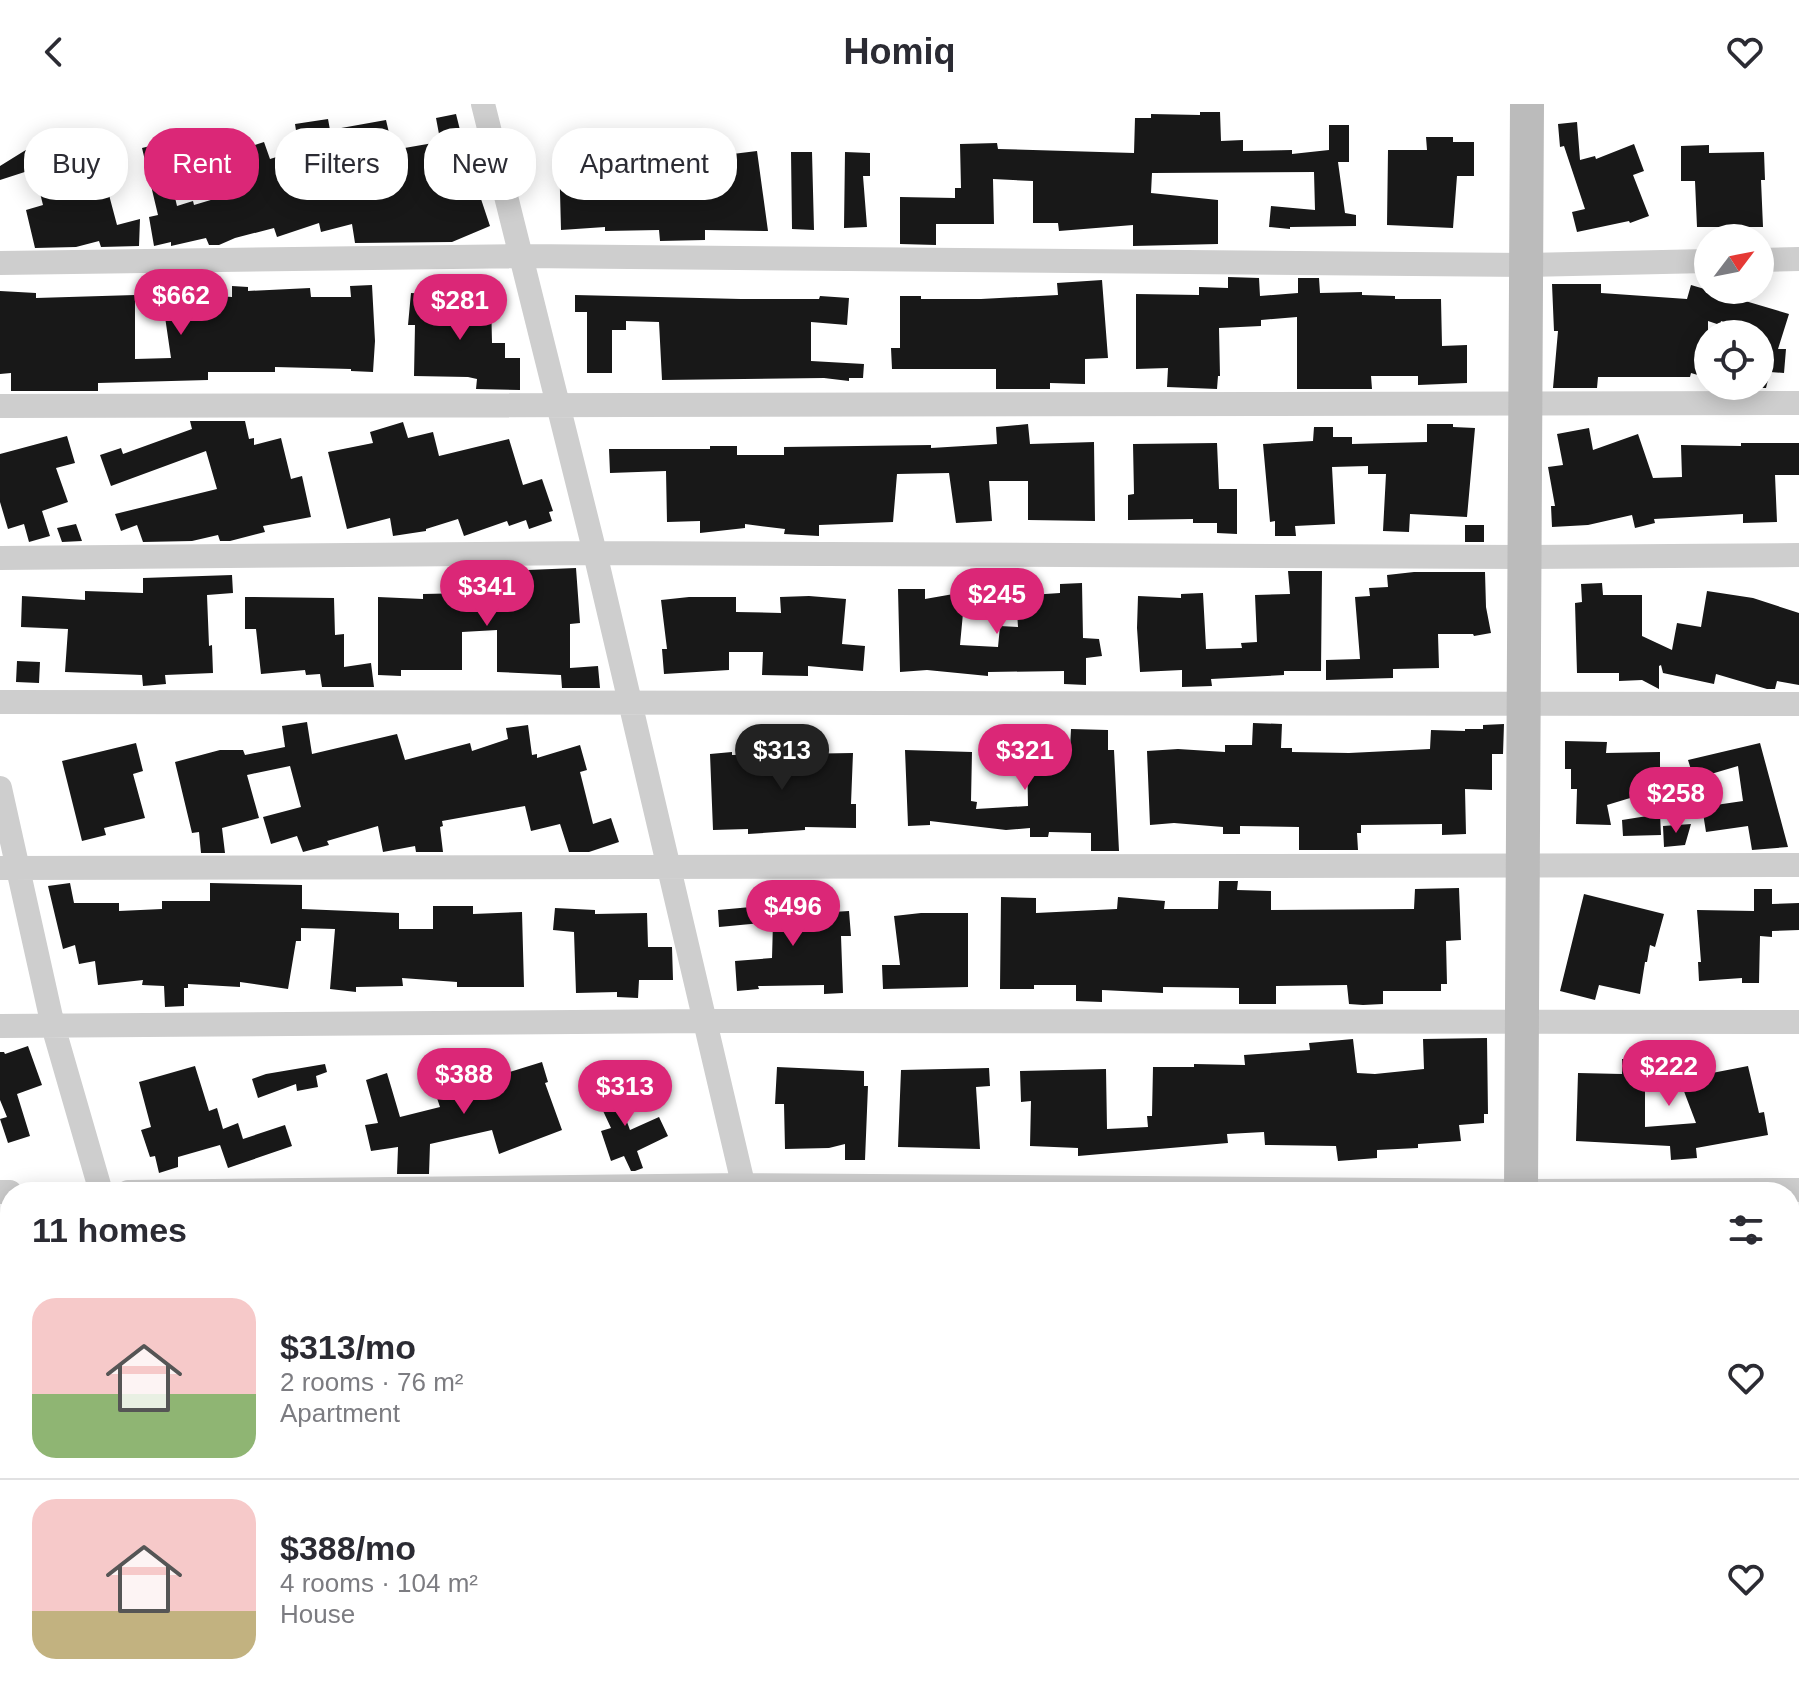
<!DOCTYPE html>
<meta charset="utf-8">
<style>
:root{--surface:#fff;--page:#f7f7f7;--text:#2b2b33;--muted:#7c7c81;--line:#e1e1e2;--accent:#db2777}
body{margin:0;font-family:Arial,sans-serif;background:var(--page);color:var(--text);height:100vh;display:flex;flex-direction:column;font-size:30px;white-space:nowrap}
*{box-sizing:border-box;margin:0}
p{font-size:26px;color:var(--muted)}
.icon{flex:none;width:44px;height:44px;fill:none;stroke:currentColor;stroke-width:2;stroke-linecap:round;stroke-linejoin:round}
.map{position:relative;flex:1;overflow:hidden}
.details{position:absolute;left:0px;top:1078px;width:1800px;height:512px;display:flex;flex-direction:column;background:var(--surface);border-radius:32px 32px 0 0;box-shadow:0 4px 20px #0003}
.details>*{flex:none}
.hud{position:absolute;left:24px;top:24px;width:800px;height:72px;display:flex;gap:16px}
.needle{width:52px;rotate:58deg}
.tools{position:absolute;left:1694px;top:120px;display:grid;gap:16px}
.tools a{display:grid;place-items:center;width:80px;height:80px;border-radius:50%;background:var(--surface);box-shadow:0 4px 20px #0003;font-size:40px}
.price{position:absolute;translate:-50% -68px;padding:0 18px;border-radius:28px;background:var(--accent);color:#fff;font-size:26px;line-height:52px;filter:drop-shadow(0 2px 4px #0008)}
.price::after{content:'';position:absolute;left:50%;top:48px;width:24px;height:18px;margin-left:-12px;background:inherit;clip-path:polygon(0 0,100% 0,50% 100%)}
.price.current{background:#222;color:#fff}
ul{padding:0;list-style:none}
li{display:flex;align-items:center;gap:24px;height:200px;padding:0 32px}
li+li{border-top:2px solid var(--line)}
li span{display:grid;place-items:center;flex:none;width:224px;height:160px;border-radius:24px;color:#555}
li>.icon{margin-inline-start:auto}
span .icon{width:96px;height:96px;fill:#fffc;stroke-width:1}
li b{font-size:34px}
h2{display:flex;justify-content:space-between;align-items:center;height:96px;padding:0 32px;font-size:34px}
.chip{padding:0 28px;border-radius:32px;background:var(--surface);box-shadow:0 4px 20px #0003;font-size:28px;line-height:72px}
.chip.current{background:var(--accent);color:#fff}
header{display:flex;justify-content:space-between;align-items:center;height:104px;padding:0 32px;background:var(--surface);font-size:36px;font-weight:800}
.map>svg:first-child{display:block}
</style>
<header><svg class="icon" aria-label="back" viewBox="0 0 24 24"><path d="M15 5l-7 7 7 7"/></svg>Homiq<svg class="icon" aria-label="heart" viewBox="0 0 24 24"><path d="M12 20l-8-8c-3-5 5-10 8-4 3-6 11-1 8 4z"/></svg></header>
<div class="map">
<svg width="1799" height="1590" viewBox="0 0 1799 1590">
<rect width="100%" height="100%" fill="#fff"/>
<path fill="#181818" d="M 1200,8 L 1220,8 L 1221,37 L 1243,36 L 1243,47 L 1292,46 L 1292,50 L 1329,46 L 1329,21 L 1349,21 L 1349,58 L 1338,58 L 1345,109 L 1356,111 L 1356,122 L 1290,123 L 1290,125 L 1269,123 L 1271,102 L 1315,106 L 1314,68 L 1152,69 L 1151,89 L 1218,96 L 1218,140 L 1133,142 L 1133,121 L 1059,127 L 1058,119 L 1033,119 L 1033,77 L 993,75 L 994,120 L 936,120 L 936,141 L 900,140 L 900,93 L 955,94 L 955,84 L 961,84 L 960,40 L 997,39 L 998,45 L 1134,49 L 1135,14 L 1151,14 L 1151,10 L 1200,11 Z
M 456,10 L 460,26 L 439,30 L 436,14 Z
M 328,15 L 330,26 L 386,16 L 393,46 L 439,38 L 448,94 L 478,86 L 490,122 L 452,138 L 355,139 L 352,120 L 321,128 L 319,119 L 277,133 L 274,124 L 235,134 L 219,141 L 209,141 L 206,134 L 171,142 L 171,138 L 154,142 L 149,113 L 158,111 L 142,44 L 162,39 L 177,102 L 193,97 L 194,101 L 251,84 L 244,63 L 250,61 L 245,44 L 264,38 L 270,55 L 299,46 L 295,20 Z
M 1577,18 L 1580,56 L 1595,52 L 1596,55 L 1634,40 L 1644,67 L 1633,71 L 1649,112 L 1630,119 L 1629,117 L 1577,128 L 1572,108 L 1585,105 L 1564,42 L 1560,43 L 1558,20 Z
M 1426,33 L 1453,33 L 1453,38 L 1474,38 L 1474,72 L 1457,72 L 1453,124 L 1387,121 L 1388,46 L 1427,46 Z
M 52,39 L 55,52 L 96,42 L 117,121 L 140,115 L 139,142 L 101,143 L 99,137 L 76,143 L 35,144 L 26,106 L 43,101 L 34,65 L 0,76 L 0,62 L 29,44 Z
M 1709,41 L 1709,49 L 1764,48 L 1765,76 L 1761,76 L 1763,123 L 1697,123 L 1695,77 L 1681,77 L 1681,42 Z
M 664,44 L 701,46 L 700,54 L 757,47 L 768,127 L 705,126 L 705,136 L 660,137 L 659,126 L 605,127 L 605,123 L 561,126 L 559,50 L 601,48 L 664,54 Z
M 791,48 L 812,48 L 814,126 L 792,125 Z
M 845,48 L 870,49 L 870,72 L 863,72 L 867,123 L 844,124 Z
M 1228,173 L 1259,174 L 1260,192 L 1298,189 L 1298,174 L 1319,174 L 1320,189 L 1362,188 L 1362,191 L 1395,192 L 1395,195 L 1441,195 L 1442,242 L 1467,241 L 1467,279 L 1418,281 L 1418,272 L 1371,272 L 1372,285 L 1297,285 L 1297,213 L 1261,216 L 1261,222 L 1219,224 L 1220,272 L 1218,272 L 1217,285 L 1167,283 L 1168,264 L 1136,265 L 1136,190 L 1199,191 L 1199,183 L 1228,184 Z
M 1102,176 L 1108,254 L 1085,255 L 1085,280 L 1050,279 L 1050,285 L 996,285 L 996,265 L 892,265 L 891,244 L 900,244 L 900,192 L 921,192 L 921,195 L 981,195 L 1058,191 L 1057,179 Z
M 1552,180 L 1601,180 L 1601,189 L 1687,195 L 1691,181 L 1789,210 L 1778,245 L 1786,245 L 1784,269 L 1770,268 L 1766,284 L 1760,284 L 1760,230 L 1721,217 L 1720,221 L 1708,217 L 1708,274 L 1691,269 L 1690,273 L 1598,273 L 1597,284 L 1553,284 L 1558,227 L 1554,227 Z
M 372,181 L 375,237 L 373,268 L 351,267 L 351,265 L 275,263 L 275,268 L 208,268 L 208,276 L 98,279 L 98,287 L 11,287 L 11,269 L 0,270 L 0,187 L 36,189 L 36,194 L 135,191 L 135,255 L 171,254 L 163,199 L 187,199 L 188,190 L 232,193 L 232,182 L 248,183 L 248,187 L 310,184 L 311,193 L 351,193 L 350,182 Z
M 411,189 L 491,194 L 492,239 L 505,239 L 505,254 L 520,254 L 520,286 L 476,285 L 477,275 L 468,273 L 414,272 L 415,221 L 408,221 Z
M 575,191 L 741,195 L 819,195 L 820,192 L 849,194 L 847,221 L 811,218 L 811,257 L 864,260 L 863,274 L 849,274 L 849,277 L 824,274 L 662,276 L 659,218 L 626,217 L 626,226 L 612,226 L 612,269 L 587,269 L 587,208 L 575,208 Z
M 190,317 L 245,317 L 249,335 L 254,334 L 254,341 L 281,334 L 291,375 L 302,372 L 311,413 L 263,422 L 265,428 L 230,437 L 220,437 L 218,431 L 192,437 L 143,438 L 137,421 L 121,427 L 115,410 L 217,385 L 206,347 L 111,382 L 100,351 L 121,344 L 123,350 L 192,325 Z
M 403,318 L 408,334 L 433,328 L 439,352 L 509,335 L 523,381 L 542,375 L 553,407 L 549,408 L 552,417 L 529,425 L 526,416 L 509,422 L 507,417 L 464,432 L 458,415 L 426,425 L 426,427 L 393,432 L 390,414 L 347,425 L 328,348 L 373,339 L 370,328 Z
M 1028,320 L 1030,340 L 1094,338 L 1095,417 L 1028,416 L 1028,377 L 989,377 L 992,417 L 956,419 L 949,369 L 897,370 L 893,418 L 819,421 L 819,432 L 784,430 L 785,425 L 745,420 L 745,424 L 700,429 L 700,417 L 667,418 L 666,367 L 610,369 L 609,345 L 710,345 L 710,342 L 737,342 L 737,351 L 784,351 L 784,343 L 931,341 L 931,344 L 997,340 L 996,323 Z
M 1427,320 L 1453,320 L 1453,323 L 1475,324 L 1467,413 L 1410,410 L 1409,428 L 1383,427 L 1386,370 L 1368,370 L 1368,362 L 1332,363 L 1335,420 L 1295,422 L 1296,432 L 1275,432 L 1275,417 L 1270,418 L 1263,340 L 1313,337 L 1314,323 L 1333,323 L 1333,333 L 1352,333 L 1352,340 L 1427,338 Z
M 1589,324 L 1593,346 L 1638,330 L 1653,374 L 1682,373 L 1681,341 L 1741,342 L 1741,339 L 1799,339 L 1799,371 L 1775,371 L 1777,418 L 1743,419 L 1743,410 L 1654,415 L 1655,419 L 1635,424 L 1632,411 L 1588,421 L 1552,423 L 1551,402 L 1555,402 L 1548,363 L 1563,361 L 1557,330 Z
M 67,332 L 75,359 L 56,364 L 68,398 L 42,407 L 50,432 L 29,438 L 24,420 L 8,425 L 0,398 L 0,350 Z
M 1217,339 L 1219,385 L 1237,385 L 1237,430 L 1217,429 L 1217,419 L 1193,419 L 1193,415 L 1128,416 L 1128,391 L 1134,390 L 1133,340 Z
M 76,420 L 82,437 L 62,438 L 57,424 Z
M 1465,421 L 1484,421 L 1484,438 L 1465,438 Z
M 576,464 L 580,519 L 570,520 L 570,564 L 598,562 L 600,584 L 562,584 L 561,571 L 497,568 L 497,526 L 462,528 L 462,566 L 401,566 L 401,572 L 378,571 L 378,493 L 423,495 L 423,490 L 470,489 L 470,468 L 488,467 L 488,488 L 530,486 L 528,466 Z
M 1288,467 L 1322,467 L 1321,567 L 1284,567 L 1284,571 L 1211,575 L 1212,582 L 1182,583 L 1182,566 L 1140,568 L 1137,524 L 1138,492 L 1181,494 L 1181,490 L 1203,489 L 1206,545 L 1242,544 L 1241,539 L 1257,538 L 1255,491 L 1290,490 Z
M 1414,468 L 1485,468 L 1486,503 L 1491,529 L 1474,532 L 1473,530 L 1438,530 L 1439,564 L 1393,565 L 1393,574 L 1326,576 L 1326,556 L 1360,555 L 1355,493 L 1370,492 L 1369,484 L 1388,483 L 1387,471 Z
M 232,471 L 233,489 L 207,491 L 209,542 L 212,541 L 213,569 L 165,571 L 166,580 L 143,582 L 142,571 L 65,568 L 68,525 L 21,523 L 22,492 L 85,496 L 85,487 L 143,489 L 143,474 Z
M 1082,479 L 1083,534 L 1099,535 L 1102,552 L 1086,554 L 1086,581 L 1064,580 L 1064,567 L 988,568 L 988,572 L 927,566 L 900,568 L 898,485 L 925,485 L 925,495 L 965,488 L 960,541 L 998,543 L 1000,522 L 1018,523 L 1016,492 L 1060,489 L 1060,480 Z
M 1602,479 L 1603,491 L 1642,491 L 1642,532 L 1672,546 L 1677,519 L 1701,523 L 1707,487 L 1753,494 L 1799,509 L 1799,581 L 1777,577 L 1775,585 L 1767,585 L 1716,570 L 1714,580 L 1663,569 L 1661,561 L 1659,562 L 1659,585 L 1642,576 L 1619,577 L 1619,569 L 1577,569 L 1575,499 L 1582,498 L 1581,480 Z
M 809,492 L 846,495 L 842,540 L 865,542 L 863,567 L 808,562 L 808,572 L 762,571 L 763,548 L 729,548 L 729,566 L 664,570 L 662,545 L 667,545 L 661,496 L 689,493 L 736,493 L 736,508 L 781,509 L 780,493 Z
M 245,493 L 334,494 L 335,531 L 344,530 L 344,563 L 371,559 L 374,583 L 322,583 L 320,570 L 306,571 L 305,566 L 261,570 L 256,525 L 245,525 Z
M 17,557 L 40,558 L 39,579 L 16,578 Z
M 307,618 L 312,650 L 397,630 L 405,656 L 470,639 L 472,647 L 508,635 L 506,624 L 528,621 L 532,651 L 537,650 L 537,654 L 580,641 L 587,666 L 580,668 L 593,720 L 611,714 L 619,738 L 589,748 L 569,748 L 560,720 L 531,727 L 525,702 L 442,717 L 443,722 L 440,723 L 443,748 L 416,748 L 415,742 L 383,748 L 378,722 L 327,737 L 329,741 L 303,748 L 297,732 L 271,740 L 263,713 L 301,703 L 290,662 L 247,671 L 259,714 L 222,724 L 225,749 L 201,749 L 199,728 L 192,729 L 175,658 L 220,646 L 243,646 L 245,651 L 285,643 L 282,622 Z
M 1253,619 L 1282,620 L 1281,644 L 1292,644 L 1292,648 L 1349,649 L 1430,645 L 1431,626 L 1465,627 L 1465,625 L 1483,625 L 1483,621 L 1504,620 L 1503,650 L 1492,650 L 1492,686 L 1465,685 L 1466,730 L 1442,731 L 1442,720 L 1361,721 L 1361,729 L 1357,729 L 1358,746 L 1299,746 L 1299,723 L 1240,722 L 1240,730 L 1223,730 L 1223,723 L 1174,719 L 1150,721 L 1147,647 L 1178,645 L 1225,648 L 1225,641 L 1252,641 Z
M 1071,625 L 1108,626 L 1108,646 L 1114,646 L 1119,747 L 1091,747 L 1091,729 L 1049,728 L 1048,733 L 1030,733 L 1030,724 L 1006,726 L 930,717 L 930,721 L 908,722 L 905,646 L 972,648 L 971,697 L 977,698 L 976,705 L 1028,702 L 1027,647 L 1070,645 Z
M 1565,637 L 1607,638 L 1606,649 L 1660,648 L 1660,685 L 1607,701 L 1611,721 L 1576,720 L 1577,685 L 1571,685 L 1571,665 L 1565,665 Z
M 136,639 L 143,667 L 133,670 L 145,714 L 104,724 L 106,731 L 82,737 L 62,657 Z
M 1760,639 L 1788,743 L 1752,746 L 1748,722 L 1706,728 L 1702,703 L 1743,697 L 1738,662 L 1694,675 L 1688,656 Z
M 732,648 L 732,651 L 853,649 L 851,700 L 856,700 L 856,724 L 805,723 L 805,726 L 748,730 L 748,725 L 713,726 L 710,650 Z
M 1660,710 L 1661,731 L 1623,732 L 1622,716 Z
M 1691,720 L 1685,741 L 1664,743 L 1663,722 Z
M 1219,777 L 1238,777 L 1237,786 L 1271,787 L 1271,806 L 1414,805 L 1415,785 L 1459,784 L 1461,836 L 1446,837 L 1447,880 L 1441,880 L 1441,887 L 1383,887 L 1383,900 L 1363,901 L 1349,900 L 1347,881 L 1276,882 L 1276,900 L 1239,900 L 1239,884 L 1163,883 L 1163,889 L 1102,886 L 1102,898 L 1076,897 L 1076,881 L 1034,881 L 1034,885 L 1000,885 L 1001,793 L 1036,794 L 1036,809 L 1117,805 L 1118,793 L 1165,797 L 1164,805 L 1218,805 Z
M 70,779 L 74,799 L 119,799 L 119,807 L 162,805 L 162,797 L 210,797 L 210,779 L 302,781 L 302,805 L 399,809 L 399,825 L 433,825 L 433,802 L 473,802 L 473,810 L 522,808 L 524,883 L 457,883 L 457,878 L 402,874 L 403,882 L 356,883 L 356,888 L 330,885 L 335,825 L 301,824 L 301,837 L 296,837 L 288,885 L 240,878 L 240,883 L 188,880 L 188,884 L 184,884 L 184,902 L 165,903 L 164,882 L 142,881 L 143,876 L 98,881 L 95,857 L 79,860 L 75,841 L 63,845 L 48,782 Z
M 1754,785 L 1772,785 L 1772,800 L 1799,799 L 1799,826 L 1772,827 L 1772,833 L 1760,832 L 1759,879 L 1742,879 L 1742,874 L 1699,877 L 1698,858 L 1701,858 L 1697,806 L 1754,807 Z
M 1584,790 L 1664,810 L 1655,843 L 1650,841 L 1647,858 L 1645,858 L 1640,890 L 1599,881 L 1595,896 L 1560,887 Z
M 751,803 L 799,804 L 799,810 L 849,807 L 851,832 L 841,832 L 843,889 L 824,890 L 824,881 L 758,882 L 759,885 L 737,887 L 735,857 L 772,854 L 773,818 L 719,823 L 718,806 Z
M 555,804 L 595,806 L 595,810 L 647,809 L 648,843 L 672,843 L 673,876 L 639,876 L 638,894 L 617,893 L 617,888 L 576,889 L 574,828 L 553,826 Z
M 921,809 L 968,809 L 968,883 L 883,885 L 882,861 L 900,861 L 894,812 Z
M 1487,934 L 1488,1010 L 1484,1010 L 1484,1019 L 1459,1021 L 1461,1037 L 1418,1040 L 1418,1044 L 1377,1046 L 1377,1054 L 1338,1057 L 1336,1042 L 1265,1041 L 1264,1028 L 1227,1030 L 1228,1039 L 1078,1052 L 1078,1044 L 1030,1042 L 1031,997 L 1021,998 L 1020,967 L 1106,965 L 1107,1025 L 1148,1023 L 1147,1012 L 1152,1012 L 1153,963 L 1194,963 L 1194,960 L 1245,961 L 1244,951 L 1310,946 L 1309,939 L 1353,935 L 1357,969 L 1375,970 L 1424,965 L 1423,935 Z
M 28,942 L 42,981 L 17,990 L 30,1032 L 8,1039 L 0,1015 L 7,1013 L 0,996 L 0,948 L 4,948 L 5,950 Z
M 1705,950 L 1712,969 L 1748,962 L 1759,1009 L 1764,1008 L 1768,1031 L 1696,1044 L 1697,1054 L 1671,1056 L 1670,1042 L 1576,1037 L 1578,969 L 1622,970 L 1622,955 L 1645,955 L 1645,1023 L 1696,1019 L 1674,961 Z
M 542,958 L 548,978 L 545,979 L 562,1026 L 499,1050 L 492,1026 L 430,1040 L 429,1070 L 397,1070 L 398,1043 L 371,1047 L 365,1021 L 378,1019 L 366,976 L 387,969 L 400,1013 L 440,1003 L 434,985 L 461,975 L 464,982 Z
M 325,960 L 327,968 L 316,972 L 318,983 L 297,987 L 296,980 L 258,994 L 252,975 L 266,970 Z
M 195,962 L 209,1007 L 217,1004 L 223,1025 L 238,1019 L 243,1035 L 285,1021 L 292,1042 L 228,1064 L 220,1041 L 178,1053 L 178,1063 L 159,1069 L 155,1052 L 150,1053 L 141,1026 L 151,1023 L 139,978 Z
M 777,963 L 864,967 L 864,982 L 868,982 L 865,1056 L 845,1056 L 845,1040 L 829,1044 L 785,1045 L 784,1000 L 775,1000 Z
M 989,964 L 990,982 L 976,983 L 980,1045 L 898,1043 L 901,966 Z
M 610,972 L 630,1026 L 659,1013 L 668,1032 L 637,1047 L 643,1064 L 635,1067 L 631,1067 L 624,1052 L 611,1057 L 601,1027 L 611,1024 L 591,981 Z"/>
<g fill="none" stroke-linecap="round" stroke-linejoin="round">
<path stroke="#cecece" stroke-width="24" d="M 483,0 L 595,449 L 745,1088
M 1760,156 L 1799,155
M 0,159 L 523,152 L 1527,161 L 1708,157
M 0,302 L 1799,299
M 0,454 L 595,449 L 1526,453 L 1799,451
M 0,598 L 1799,600
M 0,684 L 53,922 L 101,1088
M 0,764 L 1799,761
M 0,922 L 706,917 L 1799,918
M 0,1088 L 10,1088
M 128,1088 L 744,1081 L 1521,1087 L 1799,1086
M 1790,1272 L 1799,1272
M 0,1286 L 10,1286
M 0,1521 L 10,1522
M 228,1580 L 231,1590
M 866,1580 L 868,1590"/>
<path stroke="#bbb" stroke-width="34" d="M 1521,1088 L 1527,0
M 1523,1590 L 1523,1580"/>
</g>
</svg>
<div class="tools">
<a><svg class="needle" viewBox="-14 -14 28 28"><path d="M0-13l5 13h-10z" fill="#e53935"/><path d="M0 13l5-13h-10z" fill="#7c7c81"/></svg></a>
<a><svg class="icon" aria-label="locate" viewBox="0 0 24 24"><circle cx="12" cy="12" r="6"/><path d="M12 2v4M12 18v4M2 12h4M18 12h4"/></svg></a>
</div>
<b class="price" style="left:181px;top:233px">$662</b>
<b class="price" style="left:460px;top:238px">$281</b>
<b class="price" style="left:487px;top:524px">$341</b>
<b class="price" style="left:997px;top:532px">$245</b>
<b class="price current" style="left:782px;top:688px">$313</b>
<b class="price" style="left:1025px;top:688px">$321</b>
<b class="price" style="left:1676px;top:731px">$258</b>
<b class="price" style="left:793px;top:844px">$496</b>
<b class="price" style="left:1669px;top:1004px">$222</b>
<b class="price" style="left:464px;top:1012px">$388</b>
<b class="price" style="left:625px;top:1024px">$313</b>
<div class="hud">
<a class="chip">Buy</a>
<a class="chip current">Rent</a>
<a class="chip">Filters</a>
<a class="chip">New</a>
<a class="chip">Apartment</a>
</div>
<section class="details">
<h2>11 homes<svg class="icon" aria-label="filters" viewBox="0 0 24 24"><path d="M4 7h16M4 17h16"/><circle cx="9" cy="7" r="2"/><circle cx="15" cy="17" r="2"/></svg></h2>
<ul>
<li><span style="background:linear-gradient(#f6c9c9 60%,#8fb573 0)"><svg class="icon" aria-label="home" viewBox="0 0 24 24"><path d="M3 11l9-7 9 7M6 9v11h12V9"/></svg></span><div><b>$313/mo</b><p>2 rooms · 76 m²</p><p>Apartment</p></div><svg class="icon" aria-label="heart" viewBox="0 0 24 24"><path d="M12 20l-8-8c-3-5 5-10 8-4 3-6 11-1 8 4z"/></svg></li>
<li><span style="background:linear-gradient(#f6c9c9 70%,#c2b280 0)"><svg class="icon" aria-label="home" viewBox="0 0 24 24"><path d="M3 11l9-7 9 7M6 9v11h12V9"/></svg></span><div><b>$388/mo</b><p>4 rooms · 104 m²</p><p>House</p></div><svg class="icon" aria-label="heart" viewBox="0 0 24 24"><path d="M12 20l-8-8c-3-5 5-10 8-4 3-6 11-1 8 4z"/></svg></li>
</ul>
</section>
</div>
